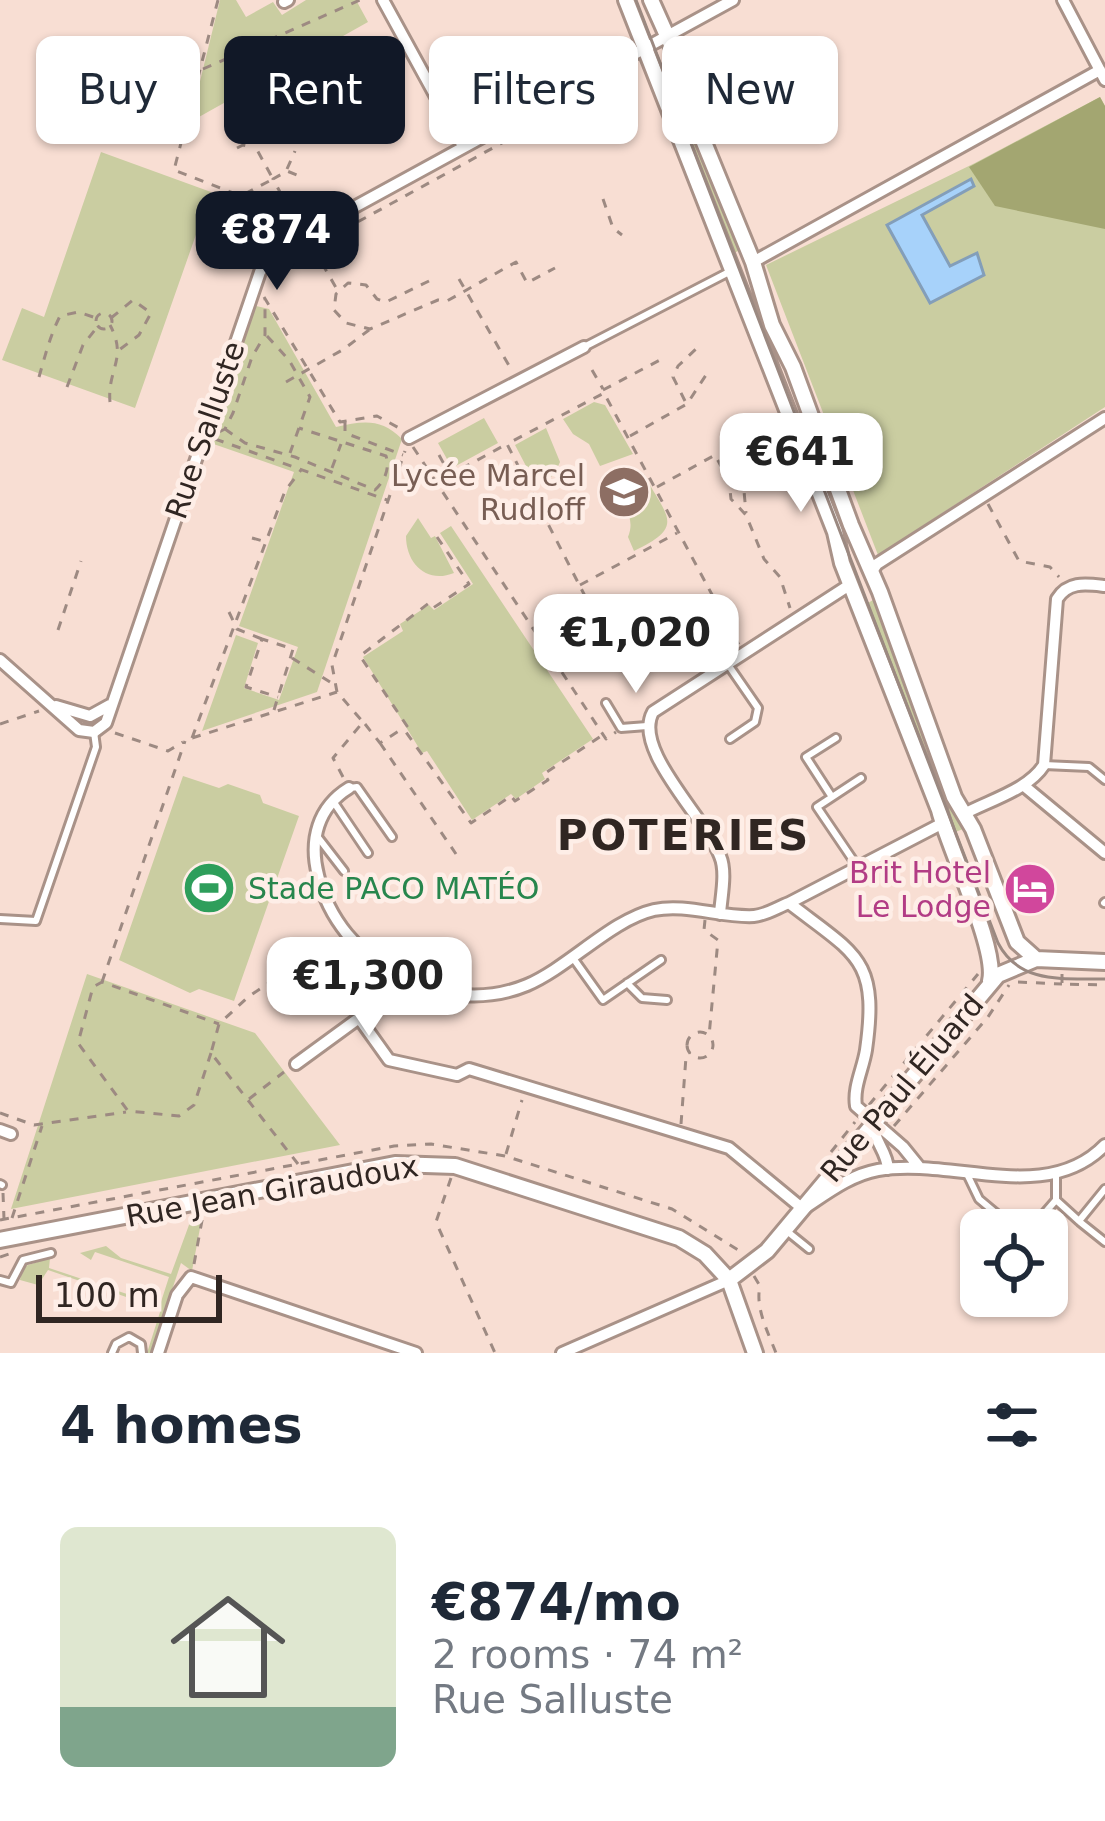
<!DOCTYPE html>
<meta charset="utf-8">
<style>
:root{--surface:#fff;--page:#f6f6f7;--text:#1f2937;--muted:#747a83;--accent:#111827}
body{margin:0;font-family:"DejaVu Sans",sans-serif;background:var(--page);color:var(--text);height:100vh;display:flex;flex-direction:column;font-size:45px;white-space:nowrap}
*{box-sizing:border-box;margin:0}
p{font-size:39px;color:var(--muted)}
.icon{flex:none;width:66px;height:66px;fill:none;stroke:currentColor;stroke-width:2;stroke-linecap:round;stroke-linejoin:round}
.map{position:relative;height:1353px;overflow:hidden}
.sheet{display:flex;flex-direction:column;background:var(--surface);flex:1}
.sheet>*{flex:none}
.guide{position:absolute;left:36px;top:36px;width:1035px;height:108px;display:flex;gap:24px}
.controls{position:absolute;left:960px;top:1209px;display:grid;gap:24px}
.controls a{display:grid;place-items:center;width:108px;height:108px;border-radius:18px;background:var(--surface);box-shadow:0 3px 9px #0004;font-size:60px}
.scale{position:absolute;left:36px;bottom:30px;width:186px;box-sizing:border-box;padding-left:12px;border:6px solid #302622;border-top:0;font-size:33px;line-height:42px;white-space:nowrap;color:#302622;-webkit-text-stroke:9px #feeee7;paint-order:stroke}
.price{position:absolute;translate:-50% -102px;padding:0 27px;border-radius:24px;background:#fff;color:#222;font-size:39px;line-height:78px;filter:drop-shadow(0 3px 6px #0008)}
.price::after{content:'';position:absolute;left:50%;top:72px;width:36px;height:27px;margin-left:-18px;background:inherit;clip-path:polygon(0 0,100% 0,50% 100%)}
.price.active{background:var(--accent);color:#fff}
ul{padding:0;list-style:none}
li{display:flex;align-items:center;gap:36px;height:300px;padding:0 60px}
li span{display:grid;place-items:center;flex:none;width:336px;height:240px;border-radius:18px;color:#555}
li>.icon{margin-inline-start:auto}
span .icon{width:144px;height:144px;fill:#fffc;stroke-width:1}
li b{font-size:51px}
h2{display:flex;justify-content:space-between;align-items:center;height:144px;padding:0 60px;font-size:51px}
.chip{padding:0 42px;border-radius:18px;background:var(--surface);box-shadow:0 3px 9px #0004;font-size:42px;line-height:108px}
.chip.active{background:var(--accent);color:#fff}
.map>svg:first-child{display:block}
</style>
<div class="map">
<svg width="1105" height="1353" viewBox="0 0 1105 1353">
<rect width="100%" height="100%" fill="#f8ded3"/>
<path fill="#cacda1" d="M 220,0 L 236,0 L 246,17 L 273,2 L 282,15 L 306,0 L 356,0 L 368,22 L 190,122 Z
M 673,64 L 744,248 L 728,256 L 658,71 Z
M 1100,97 L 1105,106 L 1105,407 L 878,555 L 766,265 L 975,163 Z
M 101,152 L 211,192 L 135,408 L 2,360 L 22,308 L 44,317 Z
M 248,304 L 269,309 L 336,427 C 363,421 381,418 402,439 L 317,692 L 202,731 L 236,635 L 258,643 L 244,688 L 279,700 L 298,647 L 239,626 L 294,472 L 202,440 Z
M 594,402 L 605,405 L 633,454 L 600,466 L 589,444 L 573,434 L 563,419 Z
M 484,418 L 498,443 L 452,468 L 438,443 Z
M 546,428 L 560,462 L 554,475 L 536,485 L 515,445 Z
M 644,474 C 666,517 687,526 634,551 L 628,537 C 636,518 624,503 608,494 Z
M 418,518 L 431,538 L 435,536 L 454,573 C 427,584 406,564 406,536 Z
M 451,526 L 593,739 L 542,773 L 545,779 L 516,799 L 511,794 L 472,820 L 427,751 L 422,753 L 363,657 L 403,631 L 400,624 L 429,605 L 434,610 L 473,584 L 440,533 Z
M 878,597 L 968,827 L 948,835 L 863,606 Z
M 183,776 L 219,788 L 228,784 L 260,795 L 263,803 L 299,816 L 234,1001 L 199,989 L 190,993 L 119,960 Z
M 87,974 L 255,1033 L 340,1145 L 11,1209 Z
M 203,1212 L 192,1271 L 181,1263 L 151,1353 L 147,1353 L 161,1309 L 48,1270 L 38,1285 L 20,1280 L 22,1267 L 50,1258 L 49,1268 L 160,1305 L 169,1277 L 95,1252 L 91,1260 L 80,1253 L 106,1246 L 121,1258 L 171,1274 L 193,1214 Z"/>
<path fill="#a3a671" d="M 1100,97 L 1105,106 L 1105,229 L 995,206 L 969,167 Z"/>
<path fill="#a7d2fa" stroke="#839eb9" stroke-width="3" d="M 971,179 L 974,186 L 922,215 L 950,266 L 977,253 L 984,275 L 930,303 L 887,225 Z"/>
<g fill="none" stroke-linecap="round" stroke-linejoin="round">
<g stroke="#a99288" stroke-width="12">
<path id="service" d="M 586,346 L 729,272
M 729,666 L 758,708 L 755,722 L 730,739
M 606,703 L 621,728 L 647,726
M 1044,765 L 1089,767 L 1105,780
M 350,788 L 357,787 L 392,837
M 832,797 L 806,757 L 836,738
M 333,801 L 368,853
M 317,836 L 344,871
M 857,866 L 817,807 L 861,778
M 1104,903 L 1105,902
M 0,919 L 36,921 L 96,747 L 94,732
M 573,958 L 603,1000 L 661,960
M 627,983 L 642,998 L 667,1000
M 967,1174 L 979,1199 L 1016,1230
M 0,1184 L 2,1185
M 1056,1200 L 1079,1221 L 1105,1189
M 1080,1222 L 1105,1242
M 1030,1230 L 1056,1200 L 1056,1176
M 788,1232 L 809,1249
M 0,1280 L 11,1283 L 23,1260 L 51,1253
M 112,1353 L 116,1344 L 129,1337 L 141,1344 L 142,1353"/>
</g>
<g stroke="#a99288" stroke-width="16">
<path id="minor" d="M 383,0 L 463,146
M 1063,0 L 1105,80
M 284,2 L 288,0
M 753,262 L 1100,70
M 409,438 L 584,347
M 872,571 L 877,564 L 1105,418
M 0,660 L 79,730 L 94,732 L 106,723 L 260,272 L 274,251 L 733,0
M 56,706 L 90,716 L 110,705
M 1023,785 L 1105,853
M 349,788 C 318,807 309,840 318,875 C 338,963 443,1020 527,985 C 569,967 611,920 654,910 C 686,903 722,918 754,916 C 766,915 778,907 789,903 C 856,955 879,958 866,1050 C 863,1069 853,1087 856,1106 L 903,1147 L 920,1168
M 964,814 C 990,800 1028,790 1044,765 L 1057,599 C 1068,581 1086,584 1105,586
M 789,903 L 943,823
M 720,914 C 721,897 727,872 720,856 C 706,818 632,750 653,712 L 851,584
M 359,1018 L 389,1060 L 457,1075 L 469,1069 L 729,1148 L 803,1209 C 826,1194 850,1175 878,1170 C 953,1157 1046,1206 1105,1145
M 296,1064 L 370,1010 L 384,970
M 873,1124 C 874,1142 887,1151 888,1169
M 0,1130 L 11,1134
M 158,1353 L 177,1295 L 191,1277 L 416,1353
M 562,1353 L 729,1280"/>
</g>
<g stroke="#a99288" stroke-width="20">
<path id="tertiary" d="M 626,0 L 835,532 L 842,563 L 939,810 C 949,850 998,949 990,981
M 651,0 L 677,58 L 694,118 L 753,262 L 772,325 L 793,367 L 851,525 L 880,592 L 954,797 L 973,829 L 1017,942 L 1036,959
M 0,1240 L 395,1164 L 455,1166 L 679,1238 L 705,1254 L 729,1280 L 755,1353
M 729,1280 L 767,1251 L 998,975 L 1036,959 L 1105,962"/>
</g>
<path stroke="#9d8a82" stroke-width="3" stroke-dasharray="9 9" stroke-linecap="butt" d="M 218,0 L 174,170 L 241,196 L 273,179 L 256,148 L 259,124
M 203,69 L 360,0
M 237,148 L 243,145 L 254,147
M 287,169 L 295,151
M 603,199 L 613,228 L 622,235
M 299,227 L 273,179 L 287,171 L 304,178
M 313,248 L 338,291
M 279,265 L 639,68
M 459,279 L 511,369
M 429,281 L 386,302 L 377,299 L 366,285 L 348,283 L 336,294 L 334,310 L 346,323 L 370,329 L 438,300 L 447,301 L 516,262 L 527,283 L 555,268
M 264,297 L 340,422 L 377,416 L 401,429
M96 321a8 8 0 1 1 16 0a8 8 0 1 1-16 0Z
M 111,318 L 133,300 L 151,313 L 139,335 L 119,350
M 267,336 L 289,360 L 310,397 L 290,453
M 592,370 L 603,389
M 39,377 C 45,356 50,336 60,316 L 78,312 L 96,318
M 286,382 L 344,349 L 369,330
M 67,387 L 83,345 L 98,326
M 603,390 L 660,360
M 685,401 L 673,377 L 678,366 L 696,349
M 110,402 C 107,369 128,359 110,325
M 345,422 L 345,433 L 403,455
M 225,429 L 245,443 L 295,457 L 375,490 C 385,481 390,468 386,456 L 299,428
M 219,432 L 225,429 L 233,413 L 252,357 L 265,335 L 265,299
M 630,436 L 687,404 L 706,375
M 215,439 L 387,500
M 413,447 L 606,739 L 616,732
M 439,455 L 450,475 L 505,445
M 332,468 L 341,444
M 731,482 L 744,491 L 746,513
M 657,487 L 715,455 L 729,481 L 731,499 L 746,515 L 764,559 L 780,577 L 790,608
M 988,504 L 1019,561 L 1050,567 L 1059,577
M 437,537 L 469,584 L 433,608 L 429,603 L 360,656 L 407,726 L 403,728 L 471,823 L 511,796 L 515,801 L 548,780 L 544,774 L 601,736
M 252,538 L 263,541
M 580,585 L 677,533
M 229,612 L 237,629 L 262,639
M 584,615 L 586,598 L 507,444 L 604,393 L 739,645
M 58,630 L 81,561
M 292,658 L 330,682
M 274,710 C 280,690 287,669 293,649 L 262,639 L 246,687 L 278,697
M 0,724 L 39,711
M 365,724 L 380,743 L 402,729
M 115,733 L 168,751 L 183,742
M 192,738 L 285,491 L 301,470
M 192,738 L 337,692
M 380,743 L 456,854
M 343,777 L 333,758 L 363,722 L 337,692 L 332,665 L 405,451
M 705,920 L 704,930 L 718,940 L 709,1036
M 1062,974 L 1062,984 L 1105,985
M 102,982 L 185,741
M 1018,982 L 1062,984
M687 1045a13 13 0 1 1 26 0a13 13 0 1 1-26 0Z
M 211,1053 L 194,1105 L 179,1116 L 128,1111 L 78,1043 L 93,987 L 102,982 L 219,1024
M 249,1099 L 284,1072
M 869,1105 L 978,974
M 0,1113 L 34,1125 L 126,1112
M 681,1124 L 686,1057 L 690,1052
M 894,1126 L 988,1017 L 1009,985
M 831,1152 L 855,1122
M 506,1154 L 522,1100
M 298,1164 L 211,1053 L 219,1024 L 248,997 L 334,939
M 451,1178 L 436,1222 L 495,1353
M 3,1193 L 4,1219
M 12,1218 L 42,1126
M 0,1220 L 394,1146 L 431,1144 L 505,1156 L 672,1209 L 743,1253
M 0,1257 L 15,1252
M 194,1264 L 203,1215
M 754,1276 L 760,1286 C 755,1308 768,1332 776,1353"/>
<use href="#service" stroke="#fff" stroke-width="6"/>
<use href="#minor" stroke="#fff" stroke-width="10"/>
<use href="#tertiary" stroke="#fff" stroke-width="14"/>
<path stroke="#9b8981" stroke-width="3" d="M 636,0 L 998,943 C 1020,985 1064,978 1105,979"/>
</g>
<defs>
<g id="school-disc" transform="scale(2.7)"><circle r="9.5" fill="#8d6e63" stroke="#feeee7"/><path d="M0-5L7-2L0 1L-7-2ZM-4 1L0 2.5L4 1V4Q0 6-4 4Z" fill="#fff"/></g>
<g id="stadium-disc" transform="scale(2.7)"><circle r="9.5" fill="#2e9e5b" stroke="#feeee7"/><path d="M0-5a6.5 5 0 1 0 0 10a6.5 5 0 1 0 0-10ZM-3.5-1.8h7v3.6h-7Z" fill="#fff"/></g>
<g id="hotel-disc" transform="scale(2.7)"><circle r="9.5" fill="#d1479c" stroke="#feeee7"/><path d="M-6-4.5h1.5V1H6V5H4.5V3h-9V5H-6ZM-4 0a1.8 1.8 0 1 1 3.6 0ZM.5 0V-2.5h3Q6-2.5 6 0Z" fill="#fff"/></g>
</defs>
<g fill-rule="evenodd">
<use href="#school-disc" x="624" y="492"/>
<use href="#stadium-disc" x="209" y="888"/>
<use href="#hotel-disc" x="1030" y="889"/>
</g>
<g text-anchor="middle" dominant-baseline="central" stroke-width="9" stroke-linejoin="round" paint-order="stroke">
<g font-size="30" fill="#302622" stroke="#feeee7">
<text transform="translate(205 430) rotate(-71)">Rue Salluste</text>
<text transform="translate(902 1088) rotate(-50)">Rue Paul Éluard</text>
<text transform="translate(272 1191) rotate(-10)">Rue Jean Giraudoux</text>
</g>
<g font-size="30" fill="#785e54" stroke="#feeee7" text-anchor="end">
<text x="585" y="475">Lycée Marcel<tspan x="585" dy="34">Rudloff</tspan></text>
</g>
<g font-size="30" fill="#b23c85" stroke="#feeee7" text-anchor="end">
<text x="991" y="872">Brit Hotel<tspan x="991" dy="34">Le Lodge</tspan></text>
</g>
<g font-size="30" fill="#27864d" stroke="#feeee7" text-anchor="start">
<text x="248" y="888">Stade PACO MATÉO</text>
</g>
<g font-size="42" font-weight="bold" letter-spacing="3" fill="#302622" stroke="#feeee7">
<text x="684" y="835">POTERIES</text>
</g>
</g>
</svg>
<div class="controls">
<a><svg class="icon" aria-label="locate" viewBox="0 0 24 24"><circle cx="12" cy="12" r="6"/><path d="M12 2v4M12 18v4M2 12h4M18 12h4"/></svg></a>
</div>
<div class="scale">100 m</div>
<b class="price active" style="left:277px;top:293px">€874</b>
<b class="price" style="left:801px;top:515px">€641</b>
<b class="price" style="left:636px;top:696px">€1,020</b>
<b class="price" style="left:369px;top:1039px">€1,300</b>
<div class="guide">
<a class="chip">Buy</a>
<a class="chip active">Rent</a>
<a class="chip">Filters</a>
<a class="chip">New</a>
</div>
</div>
<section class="sheet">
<h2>4 homes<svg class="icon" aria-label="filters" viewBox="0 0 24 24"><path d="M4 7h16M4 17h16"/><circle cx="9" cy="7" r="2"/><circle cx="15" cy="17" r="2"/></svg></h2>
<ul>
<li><span style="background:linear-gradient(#dfe7d0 75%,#7fa58c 0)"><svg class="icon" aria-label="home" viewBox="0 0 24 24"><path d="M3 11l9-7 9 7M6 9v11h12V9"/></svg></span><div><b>€874/mo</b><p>2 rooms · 74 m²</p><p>Rue Salluste</p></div></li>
</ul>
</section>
